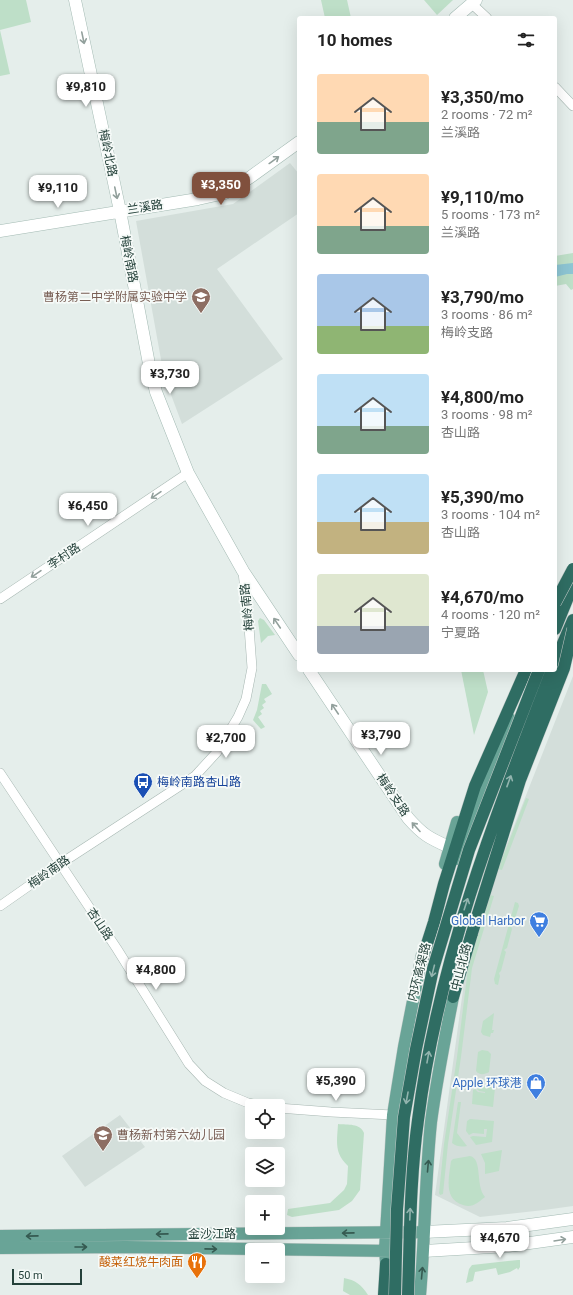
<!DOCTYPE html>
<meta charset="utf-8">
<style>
:root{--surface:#fff;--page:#f6f6f6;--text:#222;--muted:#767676;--accent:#80503d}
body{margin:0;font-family:Roboto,"Noto Sans SC",sans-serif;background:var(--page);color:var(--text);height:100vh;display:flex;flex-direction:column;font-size:15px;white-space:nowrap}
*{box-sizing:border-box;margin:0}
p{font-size:13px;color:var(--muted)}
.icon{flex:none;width:22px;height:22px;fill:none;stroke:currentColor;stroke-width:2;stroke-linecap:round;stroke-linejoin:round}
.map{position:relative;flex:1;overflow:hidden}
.panel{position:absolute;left:297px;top:16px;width:260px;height:656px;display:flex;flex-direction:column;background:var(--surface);border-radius:4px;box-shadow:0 4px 16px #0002}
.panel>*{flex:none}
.controls{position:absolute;left:245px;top:1099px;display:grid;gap:8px}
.controls a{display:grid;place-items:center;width:40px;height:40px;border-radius:4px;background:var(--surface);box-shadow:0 4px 16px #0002;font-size:20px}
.scale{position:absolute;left:12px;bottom:10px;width:70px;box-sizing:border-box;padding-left:4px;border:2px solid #24413a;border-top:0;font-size:11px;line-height:14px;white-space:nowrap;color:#24413a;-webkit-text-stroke:3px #f6faf8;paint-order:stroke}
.price{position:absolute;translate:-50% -34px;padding:0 9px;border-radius:8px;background:#fff;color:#222;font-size:13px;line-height:26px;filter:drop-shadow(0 1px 2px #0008)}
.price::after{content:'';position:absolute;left:50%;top:24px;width:12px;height:9px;margin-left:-6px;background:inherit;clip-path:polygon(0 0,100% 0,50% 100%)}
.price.selected{background:var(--accent);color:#fff}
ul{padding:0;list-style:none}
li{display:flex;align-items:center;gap:12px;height:100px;padding:0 20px}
li span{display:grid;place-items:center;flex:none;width:112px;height:80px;border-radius:4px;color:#555}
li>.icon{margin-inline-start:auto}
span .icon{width:48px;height:48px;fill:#fffc;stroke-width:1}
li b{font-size:17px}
h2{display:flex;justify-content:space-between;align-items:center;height:48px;padding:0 20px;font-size:17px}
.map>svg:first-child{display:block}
</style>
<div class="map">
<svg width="573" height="1295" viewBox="0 0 573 1295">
<rect width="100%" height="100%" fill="#e5eeeb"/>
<path fill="#d3deda" d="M 290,163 L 299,174 L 299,213 L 217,269 L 283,359 L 182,424 L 164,376 L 136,221 L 233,204 Z
M 573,676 L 573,1206 L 544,1210 L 480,1217 L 435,1195 L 466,968 L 497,869 Z
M 120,1115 L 145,1147 L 85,1187 L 62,1156 Z"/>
<path fill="#bedfc8" d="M 0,0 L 26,0 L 31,22 L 0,30 L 10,74 L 0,76 Z
M 321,0 L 347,0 L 351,18 L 325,18 Z
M 424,0 L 453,0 L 437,15 Z
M 573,253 L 573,289 L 571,290 L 566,284 L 555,286 L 555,256 Z
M 260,618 L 264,620 L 275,635 L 268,636 L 261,643 L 258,621 Z
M 461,670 L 483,670 L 488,692 L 474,735 Z
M 262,684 L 266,684 L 272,694 L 264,699 L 266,702 L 262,705 L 264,708 L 260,711 L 262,714 L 258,717 L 265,727 L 261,729 L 253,720 L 257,710 Z
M 526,798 L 529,799 L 502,870 L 498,869 Z
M 490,895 L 494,896 L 472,968 L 461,1057 L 448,1144 L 443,1194 L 440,1195 L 439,1193 L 444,1144 L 457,1057 L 468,968 Z
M 515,902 L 518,903 L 519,906 L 513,925 L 511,926 L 512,929 L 507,948 L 504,950 L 506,952 L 501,971 L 499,973 L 500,976 L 498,985 L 495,984 L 494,979 Z
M 494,1013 L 492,1030 L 494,1030 L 493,1033 L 491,1033 L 490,1037 L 483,1035 L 481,1032 L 483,1021 Z
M 482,1050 L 488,1051 L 491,1054 L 489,1072 C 484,1075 479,1075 476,1071 L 478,1052 Z
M 482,1086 L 495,1088 L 493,1107 L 472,1104 L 473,1090 L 475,1089 L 478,1092 L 485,1093 L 485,1092 L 479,1091 L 477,1089 Z
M 458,1102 L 461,1102 L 457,1133 L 467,1146 C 462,1147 457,1147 452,1143 Z
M 470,1119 L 494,1121 L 492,1142 L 476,1145 L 470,1137 L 473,1136 L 486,1137 L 487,1129 L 484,1129 L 484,1134 L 473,1133 L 469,1135 L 466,1131 L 467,1121 Z
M 338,1124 C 348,1125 360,1123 364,1133 L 360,1190 L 352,1201 L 339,1210 L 292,1217 L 287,1215 L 288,1209 L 330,1203 L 344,1190 L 347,1184 L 348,1166 C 334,1153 337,1142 338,1124 Z
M 502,1150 L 499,1171 L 485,1174 L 485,1163 L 481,1154 Z
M 470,1156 C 483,1159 475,1185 485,1197 C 477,1203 473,1208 463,1205 C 443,1199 449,1177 451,1161 L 453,1159 Z
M 518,1260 L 520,1260 L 520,1267 L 518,1270 L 517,1268 L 510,1272 L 498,1275 L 496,1268 L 475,1272 L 473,1281 L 466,1283 L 469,1269 L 472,1265 Z
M 344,1278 C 355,1280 362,1285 368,1295 L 350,1295 L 343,1291 Z"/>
<path fill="#8dc5d3" d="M 573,263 L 573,274 L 567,274 L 555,277 L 555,265 Z"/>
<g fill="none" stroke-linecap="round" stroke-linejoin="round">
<g stroke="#a7b7b2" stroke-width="10">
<path id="street" d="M 472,4 L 487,18
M 555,87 L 573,106
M 0,599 L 188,473
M 0,773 L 117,949 L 189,1064 L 205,1081 L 224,1093 L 248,1103 L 264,1106
M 0,906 L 60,864 L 195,776 L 217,752 L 238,717 L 246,699 L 252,668 L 249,627 L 243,572
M 278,1108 L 331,1112 L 393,1115"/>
</g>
<g stroke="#a3bab3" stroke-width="13">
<path id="secondary" d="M 75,0 L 120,211 L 149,364 L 156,392 L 188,473 L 243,571 L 299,655
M 455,18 L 476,0
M 0,231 L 198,199 L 225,193 L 249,178 L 299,142
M 309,670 L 408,818 C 423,835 429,838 449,847
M 424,1232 L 507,1228 L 573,1219
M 424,1251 L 508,1246 L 573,1237"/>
</g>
<g stroke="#c2cac8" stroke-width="13">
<path id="primary" d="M 457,859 L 510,719
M 445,864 L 457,822
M 0,1236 L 421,1232
M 0,1248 L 126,1247 L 393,1251
M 387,1274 L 385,1250 L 393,1115 L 404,1047 L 422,955
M 420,1295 C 425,1237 425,1180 431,1122 C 437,1077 446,1032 455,987"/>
</g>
<g stroke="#c2cac8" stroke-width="13">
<path id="highway" d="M 555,629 L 573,585
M 555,662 L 573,620
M 420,966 L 434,922 L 444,884 L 475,786 L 526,670
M 453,997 L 472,933
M 384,1295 L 386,1264"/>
</g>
<use href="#street" stroke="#fff" stroke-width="9"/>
<use href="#secondary" stroke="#fff" stroke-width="12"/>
<use href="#primary" stroke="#69a497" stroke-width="12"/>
<use href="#highway" stroke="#2f6d63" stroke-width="12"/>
<g stroke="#c2cac8" stroke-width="13" stroke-linecap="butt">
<path id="highway-bridge" d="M 555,603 L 573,569
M 472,933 L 520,780 L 564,668 L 573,629
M 395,1295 L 397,1209 L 404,1117 L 416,1049 L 433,969 L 469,850 L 539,670
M 408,1295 C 410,1237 410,1178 418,1120 C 438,962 495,817 552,670"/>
</g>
<use href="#highway-bridge" stroke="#2f6d63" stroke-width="12"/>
</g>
<defs><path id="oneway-shaft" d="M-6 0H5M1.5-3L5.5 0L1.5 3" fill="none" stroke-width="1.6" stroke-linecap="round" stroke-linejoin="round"/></defs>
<g stroke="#92a09c">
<use href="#oneway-shaft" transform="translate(83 38) rotate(78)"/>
<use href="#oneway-shaft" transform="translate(274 160) rotate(-36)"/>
<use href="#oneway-shaft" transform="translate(116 193) rotate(78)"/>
<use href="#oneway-shaft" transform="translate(156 495) rotate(146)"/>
<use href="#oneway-shaft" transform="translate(36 574) rotate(146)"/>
<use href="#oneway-shaft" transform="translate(277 623) rotate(-124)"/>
<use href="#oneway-shaft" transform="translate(335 709) rotate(-124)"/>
<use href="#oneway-shaft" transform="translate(416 827) rotate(-132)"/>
<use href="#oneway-shaft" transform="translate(560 1240) rotate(-9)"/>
</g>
<g stroke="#92b4ae">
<use href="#oneway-shaft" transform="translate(509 781) rotate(-70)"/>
<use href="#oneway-shaft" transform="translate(466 904) rotate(-72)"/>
<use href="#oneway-shaft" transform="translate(433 971) rotate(104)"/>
<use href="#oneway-shaft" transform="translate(428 1057) rotate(-80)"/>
<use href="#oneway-shaft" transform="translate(407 1098) rotate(100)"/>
<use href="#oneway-shaft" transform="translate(410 1214) rotate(-88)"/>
</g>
<g stroke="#355a51">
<use href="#oneway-shaft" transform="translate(428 1166) rotate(-85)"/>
<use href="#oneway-shaft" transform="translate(348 1233) rotate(179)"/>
<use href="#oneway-shaft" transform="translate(162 1234) rotate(179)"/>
<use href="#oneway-shaft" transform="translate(32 1236) rotate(179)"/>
<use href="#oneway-shaft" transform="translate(81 1247)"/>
<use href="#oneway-shaft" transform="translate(211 1249) rotate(1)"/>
<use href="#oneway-shaft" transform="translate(422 1273) rotate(-85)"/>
</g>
<defs>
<g id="school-pin" transform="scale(1)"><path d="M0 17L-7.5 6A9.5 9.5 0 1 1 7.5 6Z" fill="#8d6e63" stroke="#f6faf8"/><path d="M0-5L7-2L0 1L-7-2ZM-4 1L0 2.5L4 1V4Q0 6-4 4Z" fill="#fff"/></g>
<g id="bus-pin" transform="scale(1)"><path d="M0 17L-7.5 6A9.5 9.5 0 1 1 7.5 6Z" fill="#1a4fb4" stroke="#f6faf8"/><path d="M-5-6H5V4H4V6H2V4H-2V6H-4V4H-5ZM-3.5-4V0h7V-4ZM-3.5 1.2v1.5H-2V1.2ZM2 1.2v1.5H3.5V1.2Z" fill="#fff"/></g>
<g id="supermarket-pin" transform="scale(1)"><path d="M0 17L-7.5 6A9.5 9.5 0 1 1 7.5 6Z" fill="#3f7fe0" stroke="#f6faf8"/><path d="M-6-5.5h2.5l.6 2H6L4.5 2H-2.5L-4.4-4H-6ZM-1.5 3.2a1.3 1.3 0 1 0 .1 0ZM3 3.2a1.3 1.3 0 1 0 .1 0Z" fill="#fff"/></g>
<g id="shop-pin" transform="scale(1)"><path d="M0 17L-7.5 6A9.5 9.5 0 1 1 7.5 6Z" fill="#3f7fe0" stroke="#f6faf8"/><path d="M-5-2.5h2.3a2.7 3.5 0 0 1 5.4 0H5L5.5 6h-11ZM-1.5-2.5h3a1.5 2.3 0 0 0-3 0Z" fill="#fff"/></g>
<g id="restaurant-pin" transform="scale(1)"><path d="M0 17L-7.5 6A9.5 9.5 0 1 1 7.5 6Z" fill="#e8710a" stroke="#f6faf8"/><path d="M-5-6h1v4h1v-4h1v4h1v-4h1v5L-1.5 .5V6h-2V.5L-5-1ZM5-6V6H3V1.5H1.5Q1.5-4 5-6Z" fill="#fff"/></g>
</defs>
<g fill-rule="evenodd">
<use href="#school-pin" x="201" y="297"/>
<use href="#bus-pin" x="143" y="782"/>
<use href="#supermarket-pin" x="539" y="921"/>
<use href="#shop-pin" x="536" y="1083"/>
<use href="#school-pin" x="103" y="1135"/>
<use href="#restaurant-pin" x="197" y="1262"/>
</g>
<g text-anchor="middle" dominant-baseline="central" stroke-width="3.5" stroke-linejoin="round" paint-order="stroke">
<g font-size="12" fill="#24413a" stroke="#f6faf8">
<text transform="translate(108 153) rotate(78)">梅岭北路</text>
<text transform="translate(145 207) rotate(-9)">兰溪路</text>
<text transform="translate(129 259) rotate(79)">梅岭南路</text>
<text transform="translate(64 556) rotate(-34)">李村路</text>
<text transform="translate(247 607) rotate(-96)">梅岭南路</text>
<text transform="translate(393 795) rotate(56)">梅岭支路</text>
<text transform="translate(49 872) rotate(-35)">梅岭南路</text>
<text transform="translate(100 924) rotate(56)">杏山路</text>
<text transform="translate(461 967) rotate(-76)">中山北路</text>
<text transform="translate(419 972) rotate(-76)">内环高架路</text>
<text x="212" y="1234">金沙江路</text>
</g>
<g font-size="12" fill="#785e54" stroke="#f6faf8" text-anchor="end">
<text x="187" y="297">曹杨第二中学附属实验中学</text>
<text x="117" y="1135" text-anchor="start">曹杨新村第六幼儿园</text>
</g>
<g font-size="12" fill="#164399" stroke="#f6faf8" text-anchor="start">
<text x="157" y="782">梅岭南路杏山路</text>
</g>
<g font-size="12" fill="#366cbe" stroke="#f6faf8" text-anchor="end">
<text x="525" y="921">Global Harbor</text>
<text x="522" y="1083">Apple 环球港</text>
</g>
<g font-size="12" fill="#c56008" stroke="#f6faf8" text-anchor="end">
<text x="183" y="1262">酸菜红烧牛肉面</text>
</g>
</g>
</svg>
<div class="controls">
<a><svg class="icon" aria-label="locate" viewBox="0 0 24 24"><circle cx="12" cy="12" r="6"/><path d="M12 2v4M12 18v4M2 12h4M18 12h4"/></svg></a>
<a><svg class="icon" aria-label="layers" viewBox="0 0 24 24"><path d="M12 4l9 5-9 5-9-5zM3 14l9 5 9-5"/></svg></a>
<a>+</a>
<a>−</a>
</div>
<div class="scale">50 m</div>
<b class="price" style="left:86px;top:108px">¥9,810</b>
<b class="price selected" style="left:221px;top:206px">¥3,350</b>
<b class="price" style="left:58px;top:209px">¥9,110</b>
<b class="price" style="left:170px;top:395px">¥3,730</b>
<b class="price" style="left:88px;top:527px">¥6,450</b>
<b class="price" style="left:381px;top:756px">¥3,790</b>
<b class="price" style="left:226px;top:759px">¥2,700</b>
<b class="price" style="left:156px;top:991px">¥4,800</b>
<b class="price" style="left:336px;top:1102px">¥5,390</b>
<b class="price" style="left:500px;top:1259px">¥4,670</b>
<section class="panel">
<h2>10 homes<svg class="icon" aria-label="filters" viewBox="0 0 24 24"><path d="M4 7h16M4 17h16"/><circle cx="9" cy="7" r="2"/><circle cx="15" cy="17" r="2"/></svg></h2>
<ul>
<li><span style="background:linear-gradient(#ffd9b3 60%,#7fa58c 0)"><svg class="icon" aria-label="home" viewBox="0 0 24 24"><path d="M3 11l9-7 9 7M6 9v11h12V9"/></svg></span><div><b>¥3,350/mo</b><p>2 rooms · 72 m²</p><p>兰溪路</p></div></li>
<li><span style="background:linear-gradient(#ffd9b3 65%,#7fa58c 0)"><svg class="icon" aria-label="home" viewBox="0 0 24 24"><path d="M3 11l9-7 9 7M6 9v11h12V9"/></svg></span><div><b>¥9,110/mo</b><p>5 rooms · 173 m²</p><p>兰溪路</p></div></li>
<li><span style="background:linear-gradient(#a9c7e8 65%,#8fb573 0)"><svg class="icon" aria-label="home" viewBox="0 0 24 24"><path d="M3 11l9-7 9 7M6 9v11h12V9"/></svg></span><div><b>¥3,790/mo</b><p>3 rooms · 86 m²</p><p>梅岭支路</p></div></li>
<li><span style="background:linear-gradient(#bfe0f5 65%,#7fa58c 0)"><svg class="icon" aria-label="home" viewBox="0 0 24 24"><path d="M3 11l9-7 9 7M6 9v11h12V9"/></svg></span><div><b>¥4,800/mo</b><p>3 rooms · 98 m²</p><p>杏山路</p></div></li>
<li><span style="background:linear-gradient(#bfe0f5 60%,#c2b280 0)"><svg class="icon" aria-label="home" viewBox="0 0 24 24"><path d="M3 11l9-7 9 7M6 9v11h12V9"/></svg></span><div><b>¥5,390/mo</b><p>3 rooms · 104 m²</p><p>杏山路</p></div></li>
<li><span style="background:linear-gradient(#dfe7d0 65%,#9aa5b1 0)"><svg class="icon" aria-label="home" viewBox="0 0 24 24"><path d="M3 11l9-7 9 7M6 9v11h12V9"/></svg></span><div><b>¥4,670/mo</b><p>4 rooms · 120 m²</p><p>宁夏路</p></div></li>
</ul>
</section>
</div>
